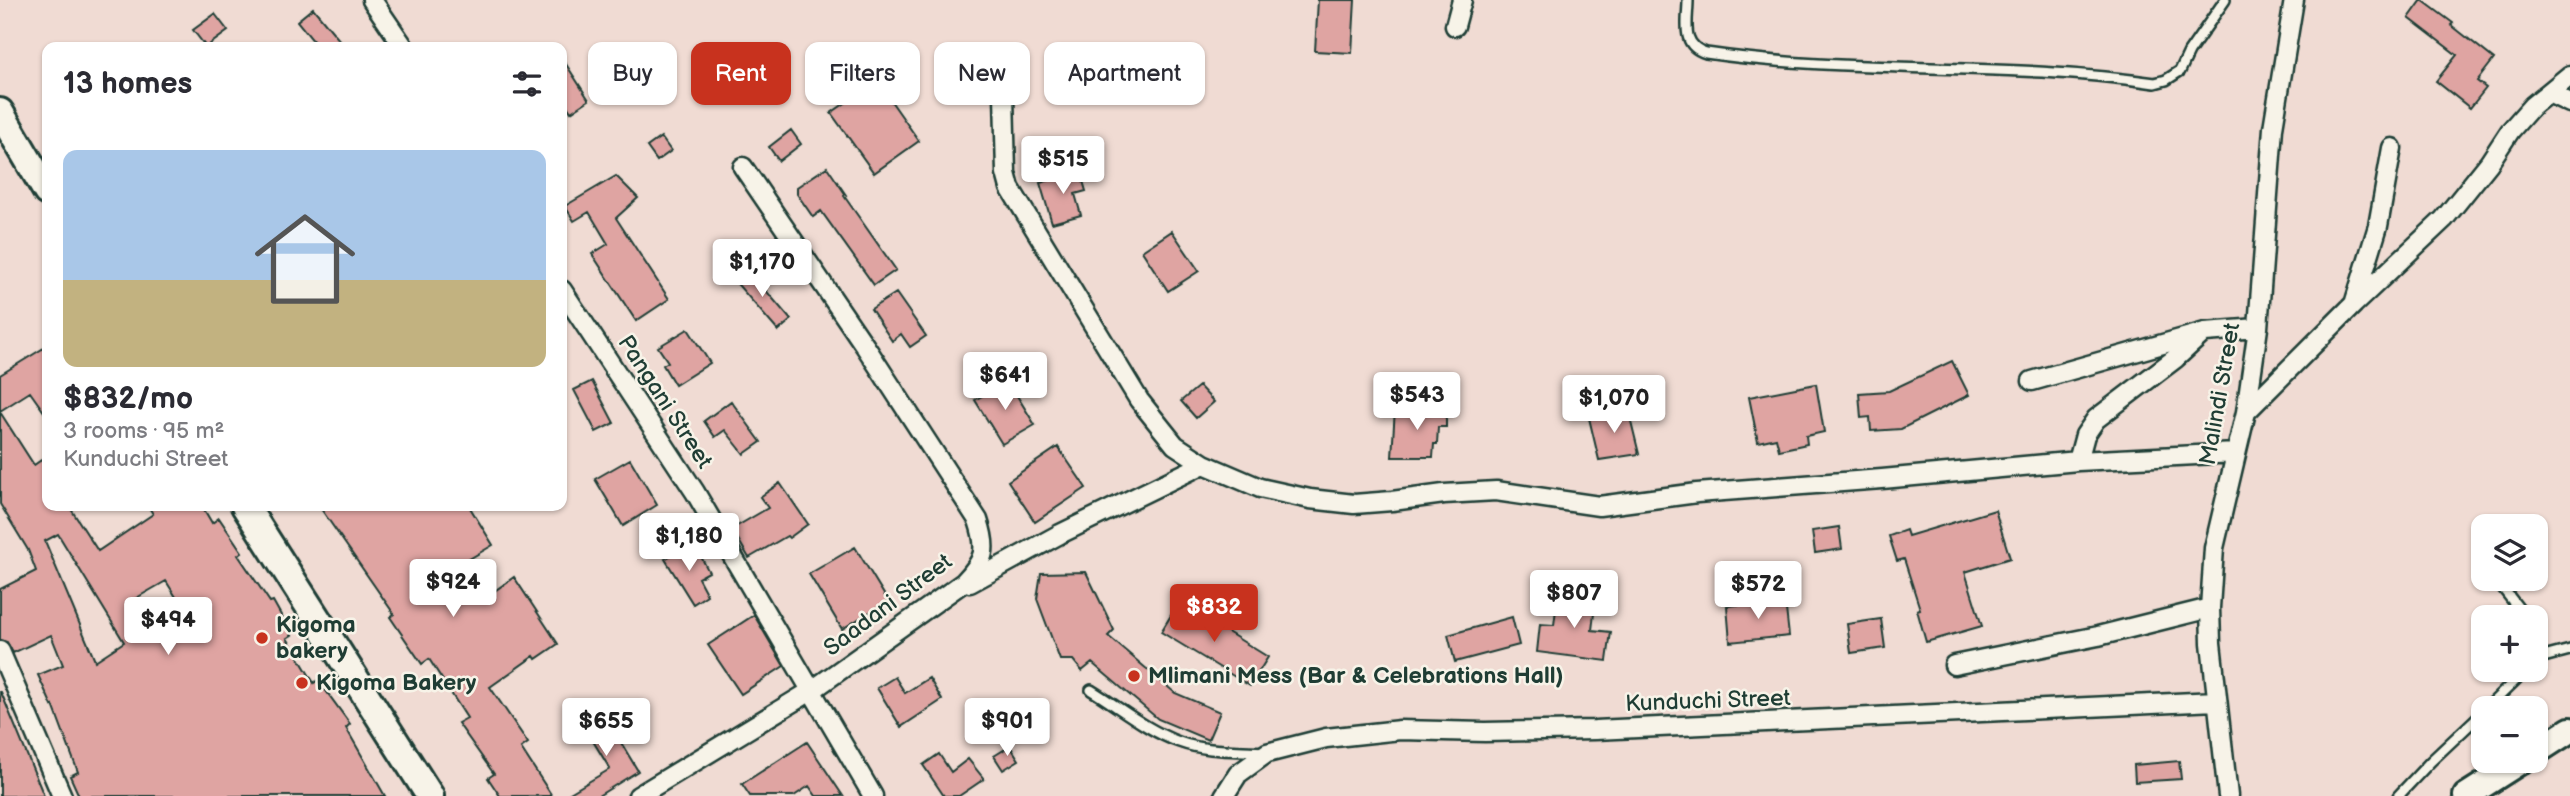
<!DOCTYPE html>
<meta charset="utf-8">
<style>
:root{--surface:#fff;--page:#f2f2f3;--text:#2b2b33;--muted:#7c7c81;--line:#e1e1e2;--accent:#c8321e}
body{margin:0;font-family:"Balsamiq Sans",sans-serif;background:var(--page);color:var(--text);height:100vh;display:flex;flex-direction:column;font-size:26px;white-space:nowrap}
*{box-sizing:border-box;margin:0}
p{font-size:23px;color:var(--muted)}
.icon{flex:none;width:38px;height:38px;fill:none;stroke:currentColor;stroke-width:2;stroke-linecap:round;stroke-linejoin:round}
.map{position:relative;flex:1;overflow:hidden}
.sheet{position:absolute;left:42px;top:42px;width:525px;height:469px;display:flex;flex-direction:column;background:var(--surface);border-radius:14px;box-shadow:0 2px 5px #0004}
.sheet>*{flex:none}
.top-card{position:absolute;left:588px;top:42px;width:665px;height:63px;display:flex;gap:14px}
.buttons{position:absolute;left:2471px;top:514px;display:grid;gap:14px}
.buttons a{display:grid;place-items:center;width:77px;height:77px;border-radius:14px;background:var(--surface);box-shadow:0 2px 5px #0004;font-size:35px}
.price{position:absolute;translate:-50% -60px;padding:0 16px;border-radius:7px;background:#fff;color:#222;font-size:23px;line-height:46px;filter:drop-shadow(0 2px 4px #0008)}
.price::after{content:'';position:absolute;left:50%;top:42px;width:21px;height:16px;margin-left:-10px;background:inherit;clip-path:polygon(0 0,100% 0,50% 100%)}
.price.active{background:var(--accent);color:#fff}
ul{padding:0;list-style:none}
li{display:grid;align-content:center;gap:14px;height:371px;padding:0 21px}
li+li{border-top:2px solid var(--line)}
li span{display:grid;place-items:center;height:217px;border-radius:14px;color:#555}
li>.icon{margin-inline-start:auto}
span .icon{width:126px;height:126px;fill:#fffc;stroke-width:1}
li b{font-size:30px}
h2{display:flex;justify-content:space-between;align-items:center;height:84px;padding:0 21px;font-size:30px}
.chip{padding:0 24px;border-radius:14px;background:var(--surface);box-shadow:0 2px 5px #0004;font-size:24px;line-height:63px}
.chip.active{background:var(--accent);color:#fff}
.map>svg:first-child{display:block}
</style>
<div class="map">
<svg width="2570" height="796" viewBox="0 0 2570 796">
<rect width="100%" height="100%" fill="#f0dbd3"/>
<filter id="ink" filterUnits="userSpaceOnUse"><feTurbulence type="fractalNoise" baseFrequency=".0143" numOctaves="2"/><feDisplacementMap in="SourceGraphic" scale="14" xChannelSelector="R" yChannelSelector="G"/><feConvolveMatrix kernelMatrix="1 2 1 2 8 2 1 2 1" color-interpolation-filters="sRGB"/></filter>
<g filter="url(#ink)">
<path fill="#dfa4a2" stroke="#1f3d34" stroke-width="2" fill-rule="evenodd" d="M 1318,0 L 1355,0 L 1352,53 L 1315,51 Z
M 2422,0 L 2453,23 L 2451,25 L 2494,59 L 2477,81 L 2486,88 L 2470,108 L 2436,81 L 2457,55 L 2409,18 Z
M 313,8 L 345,47 L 318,47 L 297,21 Z
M 215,14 L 228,31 L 206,47 L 193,30 Z
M 562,58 L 589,100 L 571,112 L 562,98 Z
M 877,81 L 919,141 L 874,173 L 831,113 Z
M 791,130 L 801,144 L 779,161 L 769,147 Z
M 661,137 L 671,151 L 657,161 L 647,147 Z
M 827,167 L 846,195 L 844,196 L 896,270 L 874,285 L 821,211 L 813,217 L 797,194 L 797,187 Z
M 1080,171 L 1086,191 L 1075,194 L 1081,215 L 1052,223 L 1040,183 Z
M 616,176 L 638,198 L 616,218 L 669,299 L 636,321 L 592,254 L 608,244 L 589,212 L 574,221 L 565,206 Z
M 1172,231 L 1199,271 L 1168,291 L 1142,251 Z
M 746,267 L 791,320 L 778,331 L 732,278 Z
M 896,293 L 926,336 L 910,347 L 901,334 L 892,341 L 871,309 Z
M 688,329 L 710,363 L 675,385 L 663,365 L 668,362 L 658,347 Z
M 47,346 L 47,416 L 30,392 L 0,411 L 0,375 Z
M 1952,361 L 1969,395 L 1901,429 L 1871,431 L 1870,417 L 1861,418 L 1859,393 L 1889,391 Z
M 592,381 L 614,423 L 596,432 L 574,390 Z
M 1008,381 L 1035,425 L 1002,444 L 975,400 Z
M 1816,384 L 1824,432 L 1806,436 L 1807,444 L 1779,450 L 1776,438 L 1758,442 L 1749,397 Z
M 1199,386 L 1214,402 L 1196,418 L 1181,401 Z
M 731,401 L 761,442 L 744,454 L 725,430 L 715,437 L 704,421 Z
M 1395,408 L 1446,410 L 1446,427 L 1438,427 L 1437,444 L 1434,444 L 1433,457 L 1392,457 Z
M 1628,409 L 1639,454 L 1599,460 L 1589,418 Z
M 0,412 L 34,465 L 47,456 L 47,506 L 69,506 L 98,551 L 153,514 L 148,506 L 202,506 L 212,523 L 219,518 L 242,552 L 238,555 L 270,602 L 273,601 L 292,635 L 287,638 L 314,683 L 318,680 L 350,724 L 346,728 L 385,796 L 79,796 L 70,776 L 78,772 L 53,705 L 52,706 L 38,675 L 63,665 L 51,635 L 13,653 L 7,642 L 0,640 L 0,589 L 36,571 L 28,550 L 0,504 ZM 58,534 L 124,642 L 95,661 L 45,541 ZM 166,581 L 184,610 L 145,634 L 126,604 Z
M 1058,447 L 1086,488 L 1035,522 L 1008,481 Z
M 630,459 L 657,505 L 623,526 L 595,479 Z
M 780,483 L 808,524 L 789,538 L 787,536 L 749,558 L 732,529 L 768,508 L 760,497 Z
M 319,506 L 469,506 L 493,545 L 466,561 L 489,595 L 514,577 L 558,644 L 536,659 L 534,656 L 490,687 L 528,743 L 521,748 L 552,796 L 500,796 L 488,778 L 494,774 L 458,723 L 467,718 L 429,659 L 422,664 L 390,617 L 394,614 Z
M 1995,510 L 2010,558 L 1965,572 L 1982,626 L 1926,642 L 1917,610 L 1920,609 L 1904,559 L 1897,561 L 1889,536 L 1906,530 L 1908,536 Z
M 1839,527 L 1842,549 L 1815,553 L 1812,531 Z
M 696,547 L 709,572 L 698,578 L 707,595 L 693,604 L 665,559 L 678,551 L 683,554 Z
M 855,547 L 888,601 L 842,629 L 809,574 Z
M 1086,572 L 1114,630 L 1108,636 L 1175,693 L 1220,712 L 1208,740 L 1158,719 L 1092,663 L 1082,671 L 1073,660 L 1060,660 L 1037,599 L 1041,573 Z
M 1558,593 L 1596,597 L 1592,630 L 1611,632 L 1607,661 L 1537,652 L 1540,624 L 1554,625 Z
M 1785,600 L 1789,636 L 1730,642 L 1727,606 Z
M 1179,602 L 1268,657 L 1250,686 L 1161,632 Z
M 754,615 L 784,666 L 741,694 L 708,645 Z
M 1512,617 L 1519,645 L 1455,662 L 1448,635 Z
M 1881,619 L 1885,648 L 1851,653 L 1847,624 Z
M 895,677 L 905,693 L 929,678 L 942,700 L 901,727 L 877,688 Z
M 0,692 L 1,692 L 44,796 L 0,796 Z
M 602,711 L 638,771 L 598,796 L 565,796 L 610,769 L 582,723 Z
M 807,742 L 843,796 L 816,796 L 809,786 L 794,796 L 750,796 L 742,784 Z
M 1010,746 L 1019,760 L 1003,770 L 994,756 Z
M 939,754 L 951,772 L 968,759 L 984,779 L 959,796 L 944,796 L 923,765 Z
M 2179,761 L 2181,779 L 2135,782 L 2134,765 Z"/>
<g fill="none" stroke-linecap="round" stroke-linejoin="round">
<g stroke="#1f3d34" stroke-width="14">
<path id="lane" d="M 1688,0 C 1688,22 1680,45 1706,53 C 1855,75 2006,61 2155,83 L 2166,80 L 2180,71 L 2189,52 L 2225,0
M 2502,587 L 2526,618
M 2536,636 L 2536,657
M 2536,659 L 2570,650
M 1091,690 C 1119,707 1148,731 1179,742 C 1206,752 1237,750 1265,752
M 2486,709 L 2526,670
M 2398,796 L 2431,761 L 2483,712"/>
</g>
<g stroke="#1f3d34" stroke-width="23">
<path id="street" d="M 372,0 L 404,47
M 1455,26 L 1462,0
M 2549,93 L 2570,103
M 1004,95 L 1006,173 L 1010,188 L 1139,400 L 1175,445 L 1204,464 L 1260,488 L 1310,499 L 1354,504 L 1392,501 L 1444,494 L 1496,491 L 1599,506 L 1697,493 L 1882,479 L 2078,461 L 2236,453
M 562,290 L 695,492 L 873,796
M 2355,301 L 2378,226 L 2392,148
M 2032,381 L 2205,332 L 2258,328
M 2246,412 L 2354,304 L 2444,219 L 2489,163 L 2510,131 L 2532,106 L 2570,75
M 2078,461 L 2085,435 L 2096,419 L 2176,358 L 2202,334
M 970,583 L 1060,534 L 1204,464
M 0,651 L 62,796
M 1954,665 L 2098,636 L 2210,608
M 638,796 L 811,691 L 964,582 C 985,560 988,550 978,520 L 865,346 L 743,167
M 1224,796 L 1238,774 L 1267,753 L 1326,738 L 1400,730 L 1485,732 L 1595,730 L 2216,701
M 2228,796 L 2211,643 L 2210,608 L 2214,548 L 2246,412 L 2258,328 L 2273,128 L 2294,0"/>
</g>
<g stroke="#1f3d34" stroke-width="30">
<path id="secondary" d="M 2536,752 L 2570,730
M 2466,796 L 2521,761"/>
</g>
<g stroke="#1f3d34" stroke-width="32">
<path id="primary" d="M 0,112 L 47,192
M 245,506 L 430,796"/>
</g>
<use href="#lane" stroke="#f7f3e8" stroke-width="9"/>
<use href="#street" stroke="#f7f3e8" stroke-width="18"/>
<use href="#secondary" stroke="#f7f3e8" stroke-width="24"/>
<use href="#primary" stroke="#f7f3e8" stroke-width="26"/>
</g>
</g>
<g fill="#c8321e" stroke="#f7f3e8" stroke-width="2.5">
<circle cx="262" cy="638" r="7"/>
<circle cx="1134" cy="676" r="7"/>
<circle cx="302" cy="683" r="7"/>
</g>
<g text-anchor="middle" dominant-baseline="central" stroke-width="5" stroke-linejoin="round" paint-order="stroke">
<g font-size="23" fill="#1f3d34" stroke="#f7f3e8">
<text transform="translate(2220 394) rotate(-80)">Malindi Street</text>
<text transform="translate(665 402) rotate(57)">Pangani Street</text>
<text transform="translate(888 605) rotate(-37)">Saadani Street</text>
<text transform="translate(1708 701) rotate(-2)">Kunduchi Street</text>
</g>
<g font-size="23" font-weight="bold" fill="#1f3d34" stroke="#f7f3e8" text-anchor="start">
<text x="276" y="625">Kigoma<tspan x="276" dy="26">bakery</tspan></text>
<text x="1148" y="676">Mlimani Mess (Bar &amp; Celebrations Hall)</text>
<text x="316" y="683">Kigoma Bakery</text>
</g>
</g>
</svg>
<div class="buttons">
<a><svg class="icon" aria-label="layers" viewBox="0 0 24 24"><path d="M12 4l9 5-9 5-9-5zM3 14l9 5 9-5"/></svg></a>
<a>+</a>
<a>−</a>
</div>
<b class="price" style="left:1063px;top:196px">$515</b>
<b class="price" style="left:762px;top:299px">$1,170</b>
<b class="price" style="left:1005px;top:412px">$641</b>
<b class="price" style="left:1417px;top:432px">$543</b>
<b class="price" style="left:1614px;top:435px">$1,070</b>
<b class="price" style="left:689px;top:573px">$1,180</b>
<b class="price" style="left:453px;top:619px">$924</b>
<b class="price" style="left:1758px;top:621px">$572</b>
<b class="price" style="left:1574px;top:630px">$807</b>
<b class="price active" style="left:1214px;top:644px">$832</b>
<b class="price" style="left:168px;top:657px">$494</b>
<b class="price" style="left:606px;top:758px">$655</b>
<b class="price" style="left:1007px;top:758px">$901</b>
<div class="top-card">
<a class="chip">Buy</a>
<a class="chip active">Rent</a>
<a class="chip">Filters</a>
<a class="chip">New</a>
<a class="chip">Apartment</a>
</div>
<section class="sheet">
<h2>13 homes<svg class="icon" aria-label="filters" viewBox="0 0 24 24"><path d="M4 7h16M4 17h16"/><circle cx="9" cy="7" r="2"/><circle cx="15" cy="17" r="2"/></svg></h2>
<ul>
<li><span style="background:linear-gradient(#a9c7e8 60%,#c2b280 0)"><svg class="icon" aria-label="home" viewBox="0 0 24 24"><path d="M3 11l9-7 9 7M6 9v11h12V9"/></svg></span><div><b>$832/mo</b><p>3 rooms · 95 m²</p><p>Kunduchi Street</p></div></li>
</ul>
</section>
</div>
